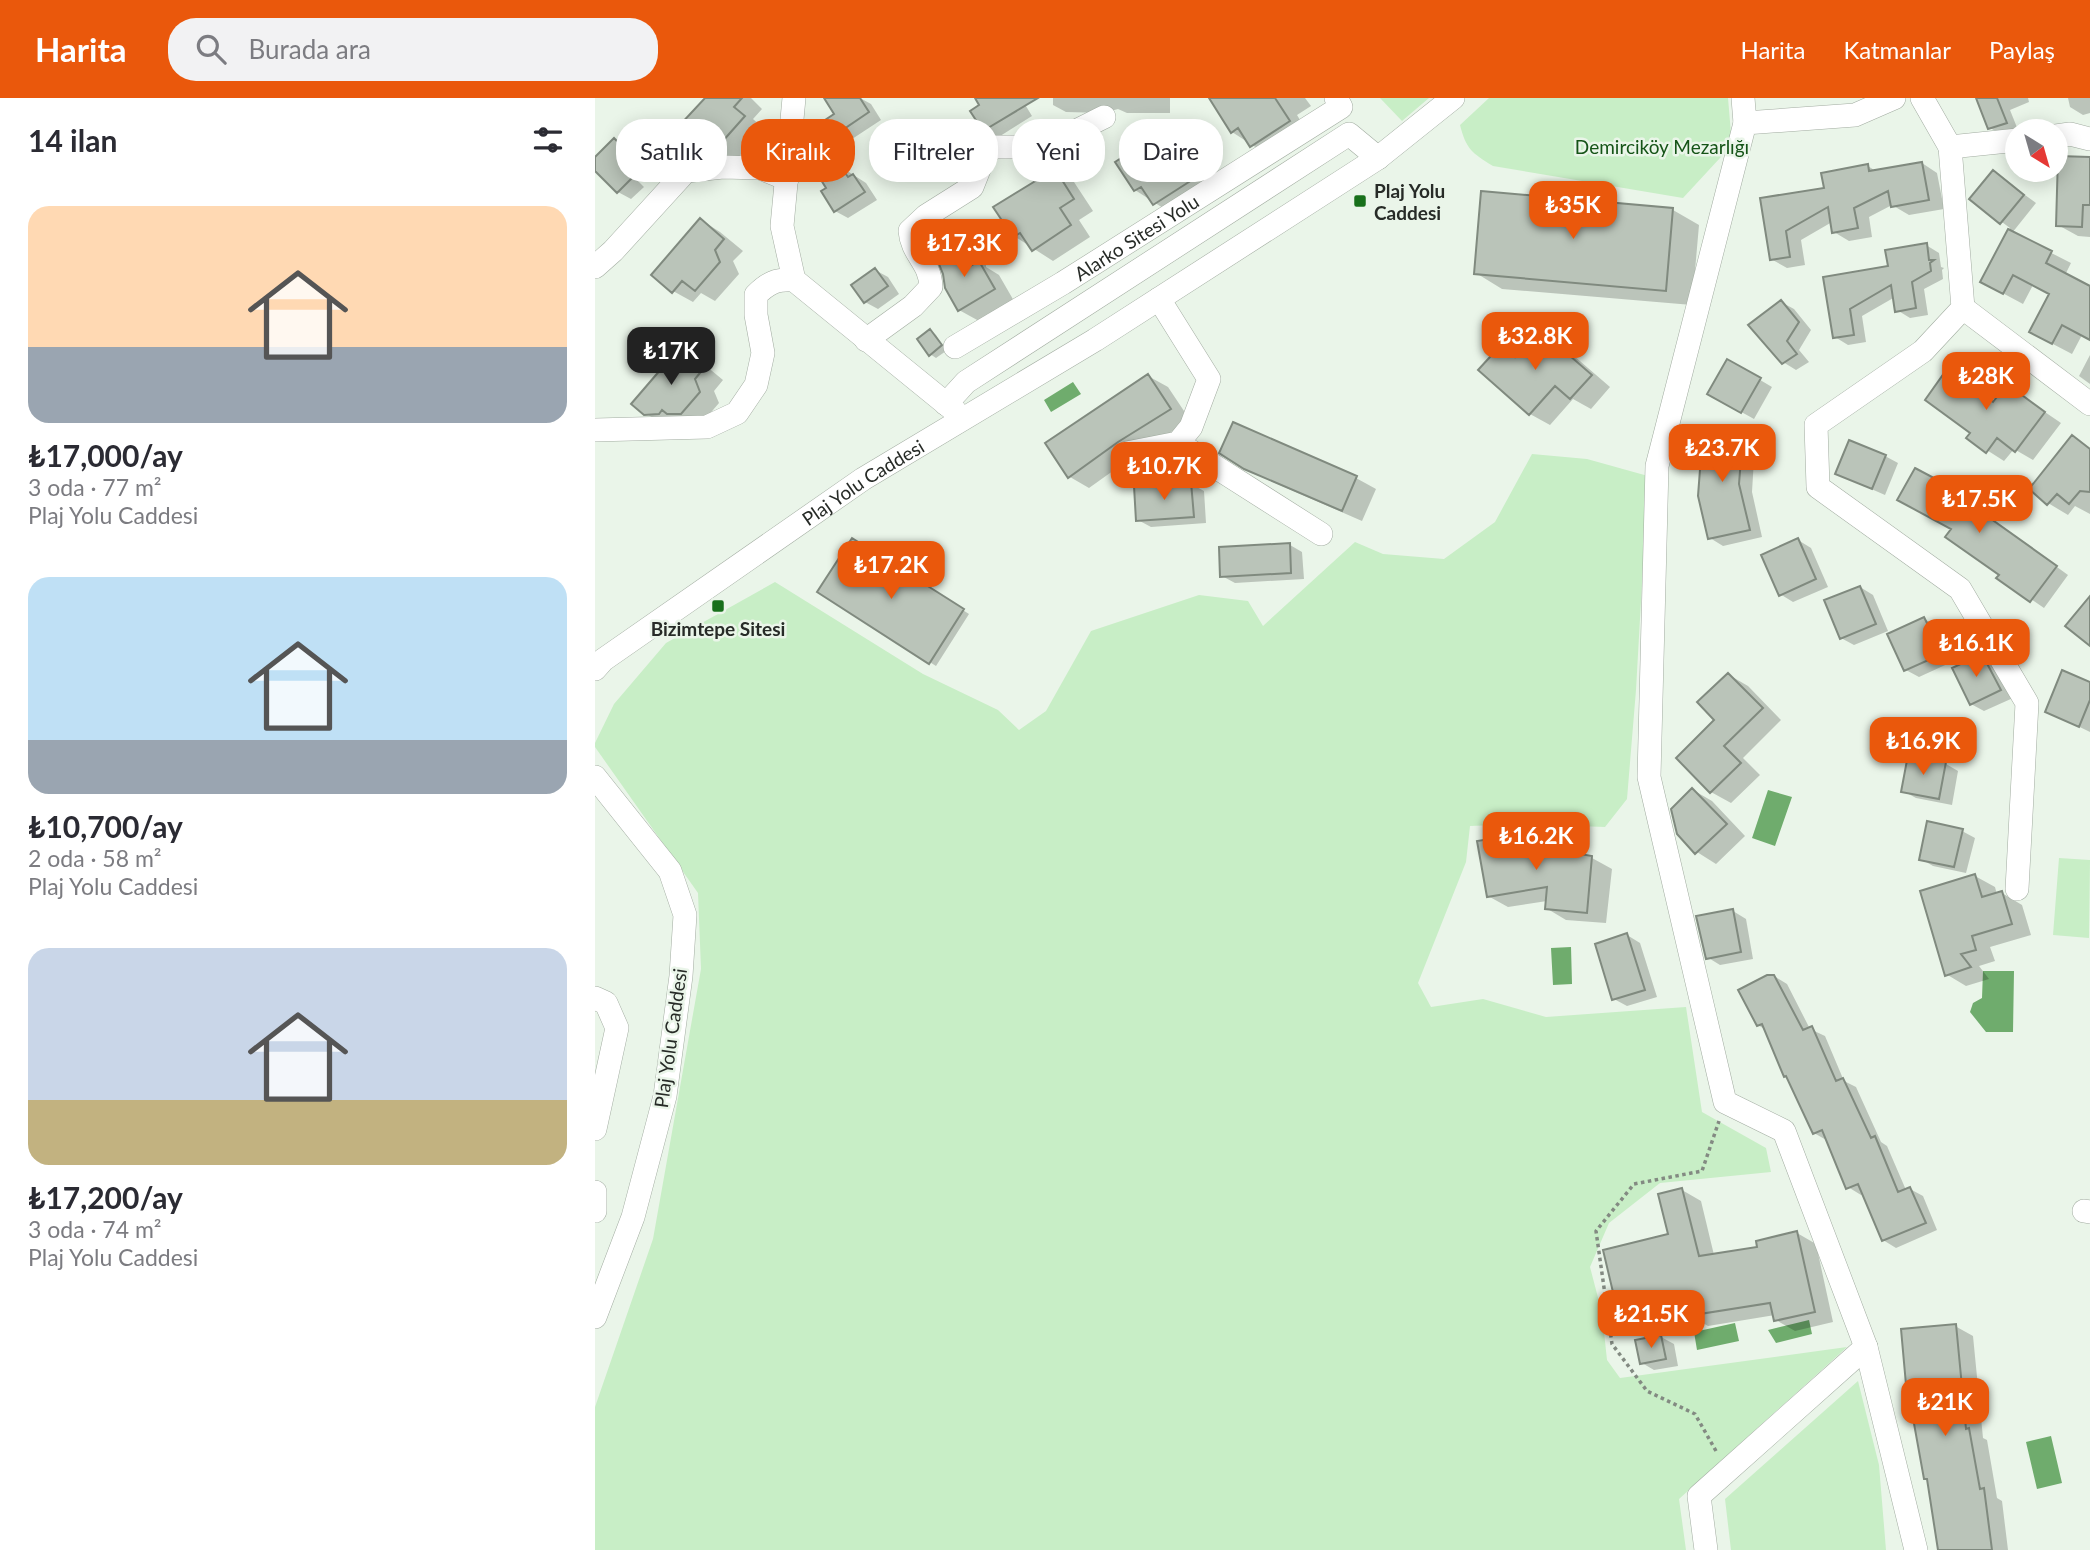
<!DOCTYPE html>
<html lang="tr">
<meta charset="utf-8">
<style>
:root{--surface:#fff;--page:#f2f2f3;--text:#2b2b33;--muted:#7c7c81;--accent:#ea580c}
body{margin:0;font-family:Lato,sans-serif;background:var(--page);color:var(--text);height:100vh;display:flex;flex-direction:column;font-size:26px;white-space:nowrap}
*{box-sizing:border-box;margin:0}
p{font-size:23px;color:var(--muted)}
.icon{flex:none;width:38px;height:38px;fill:none;stroke:currentColor;stroke-width:2;stroke-linecap:round;stroke-linejoin:round}
.map{position:relative;flex:1;overflow:hidden}
.drawer{display:flex;flex-direction:column;background:var(--surface);width:595px}
.drawer>*{flex:none}
.guide{position:absolute;left:21px;top:21px;width:665px;height:63px;display:flex;gap:14px}
.needle{width:46px;rotate:143deg}
.buttons{position:absolute;left:1410px;top:21px;display:grid;gap:14px}
.buttons a{display:grid;place-items:center;width:63px;height:63px;border-radius:50%;background:var(--surface);box-shadow:0 4px 18px #0003;font-size:35px}
.price{position:absolute;translate:-50% -60px;padding:0 16px;border-radius:14px;background:var(--accent);color:#fff;font-size:23px;line-height:46px;filter:drop-shadow(0 2px 4px #0008)}
.price::after{content:'';position:absolute;left:50%;top:42px;width:21px;height:16px;margin-left:-10px;background:inherit;clip-path:polygon(0 0,100% 0,50% 100%)}
.price.current{background:#222;color:#fff}
ul{padding:0;list-style:none}
li{display:grid;align-content:center;gap:14px;height:371px;padding:0 28px}
li span{display:grid;place-items:center;height:217px;border-radius:21px;color:#555}
li>.icon{margin-inline-start:auto}
span .icon{width:126px;height:126px;fill:#fffc;stroke-width:1}
li b{font-size:30px}
h2{display:flex;justify-content:space-between;align-items:center;height:84px;padding:0 28px;font-size:30px}
.pill{padding:0 24px;border-radius:28px;background:var(--surface);box-shadow:0 4px 18px #0003;font-size:24px;line-height:63px}
.pill.current{background:var(--accent);color:#fff}
header{display:flex;align-items:center;gap:42px;box-sizing:border-box;height:98px;padding:0 35px;background:var(--accent);color:#fff}
header strong{font-size:33px}
nav{display:flex;gap:38px;margin-inline-start:auto;font-size:24px}
.search{width:490px;height:63px;background:var(--page);display:flex;align-items:center;gap:18px;box-sizing:border-box;padding:0 24px;border-radius:28px;color:var(--muted);font-size:26px}
main{display:flex;flex:1;min-height:0}
.map>svg:first-child{display:block}
</style>
<header>
<strong>Harita</strong>
<div class="search"><svg class="icon" aria-label="search" viewBox="0 0 24 24"><circle cx="10" cy="10" r="6"/><path d="M15 15l6 6"/></svg>Burada ara</div>
<nav><a>Harita</a><a>Katmanlar</a><a>Paylaş</a></nav>
</header>
<main>
<section class="drawer">
<h2>14 ilan<svg class="icon" aria-label="filters" viewBox="0 0 24 24"><path d="M4 7h16M4 17h16"/><circle cx="9" cy="7" r="2"/><circle cx="15" cy="17" r="2"/></svg></h2>
<ul>
<li><span style="background:linear-gradient(#ffd9b3 65%,#9aa5b1 0)"><svg class="icon" aria-label="home" viewBox="0 0 24 24"><path d="M3 11l9-7 9 7M6 9v11h12V9"/></svg></span><div><b>₺17,000/ay</b><p>3 oda · 77 m²</p><p>Plaj Yolu Caddesi</p></div></li>
<li><span style="background:linear-gradient(#bfe0f5 75%,#9aa5b1 0)"><svg class="icon" aria-label="home" viewBox="0 0 24 24"><path d="M3 11l9-7 9 7M6 9v11h12V9"/></svg></span><div><b>₺10,700/ay</b><p>2 oda · 58 m²</p><p>Plaj Yolu Caddesi</p></div></li>
<li><span style="background:linear-gradient(#c9d6e8 70%,#c2b280 0)"><svg class="icon" aria-label="home" viewBox="0 0 24 24"><path d="M3 11l9-7 9 7M6 9v11h12V9"/></svg></span><div><b>₺17,200/ay</b><p>3 oda · 74 m²</p><p>Plaj Yolu Caddesi</p></div></li>
</ul>
</section>
<div class="map">
<svg width="1495" height="1452" viewBox="0 0 1495 1452">
<rect width="100%" height="100%" fill="#eaf5e9"/>
<path fill="#c8eec6" d="M 785,0 L 834,0 L 807,23 Z
M 894,0 L 1133,0 L 1137,47 L 1088,100 L 898,68 C 877,55 871,51 865,27 Z
M 937,356 L 992,361 L 1053,378 L 1041,592 L 1032,701 L 1010,729 L 927,726 L 875,728 L 871,764 L 823,885 L 836,909 L 888,901 L 951,919 L 1091,909 L 1107,1014 L 1171,1050 L 1176,1074 L 1065,1085 L 1014,1125 L 995,1169 L 1007,1215 L 1012,1262 L 1025,1280 L 1252,1249 L 1084,1401 L 1091,1452 L 0,1452 L 0,1309 L 58,1141 L 106,871 L 103,795 L 0,649 L 0,645 L 19,606 L 71,545 L 180,484 L 328,576 L 403,612 L 424,632 L 451,613 L 496,533 L 604,497 L 653,503 L 668,528 L 760,444 L 788,456 L 849,461 L 900,424 Z
M 1464,760 L 1495,762 L 1494,840 L 1458,837 Z
M 1263,1283 L 1284,1367 L 1291,1452 L 1136,1452 L 1130,1401 Z"/>
<path fill="#6fac6d" d="M 478,284 L 486,296 L 456,314 L 449,302 Z
M 1173,692 L 1197,699 L 1180,748 L 1157,740 Z
M 976,849 L 977,886 L 958,887 L 956,850 Z
M 1388,873 L 1419,873 L 1418,934 L 1391,934 L 1375,914 L 1378,905 L 1387,900 Z
M 1214,1222 L 1217,1236 L 1181,1245 L 1173,1232 Z
M 1140,1225 L 1144,1243 L 1102,1252 L 1099,1234 Z
M 1456,1338 L 1467,1385 L 1442,1391 L 1431,1344 Z"/>
<path fill="#0003" d="M 112,0 L 156,0 L 167,11 L 158,21 L 169,31 L 140,63 L 100,43 L 85,29 Z
M 231,0 L 265,0 L 276,6 L 286,22 L 254,43 L 241,36 L 241,16 Z
M 382,0 L 426,0 L 437,18 L 402,40 L 389,32 L 387,8 Z
M 458,0 L 575,0 L 575,15 L 532,15 L 523,11 L 509,15 L 471,14 L 458,7 Z
M 628,0 L 710,0 L 716,8 L 702,17 L 713,35 L 676,59 L 637,34 Z
M 1383,0 L 1433,0 L 1434,4 L 1415,12 L 1423,32 L 1408,37 L 1395,30 Z
M 1473,0 L 1495,0 L 1495,15 L 1488,17 L 1475,9 Z
M 581,27 L 600,38 L 619,67 L 605,76 L 616,93 L 579,117 L 540,92 Z
M 332,29 L 345,36 L 352,49 L 366,55 L 371,65 L 375,67 L 345,82 L 332,74 Z
M 19,42 L 32,50 L 49,68 L 38,78 L 49,89 L 36,101 L 23,94 L 0,71 L 0,61 Z
M 1495,61 L 1495,139 L 1483,138 L 1463,127 Z
M 1327,65 L 1342,75 L 1349,111 L 1314,117 L 1297,107 L 1274,119 L 1277,139 L 1254,143 L 1239,134 L 1237,124 L 1206,142 L 1210,167 L 1192,170 L 1176,161 L 1167,102 L 1231,92 L 1273,68 L 1282,74 Z
M 243,67 L 271,85 L 282,102 L 253,120 L 240,113 L 234,91 Z
M 460,73 L 479,84 L 498,113 L 484,122 L 495,139 L 458,163 L 419,138 Z
M 1398,74 L 1441,105 L 1417,135 L 1476,165 L 1470,177 L 1487,237 L 1477,256 L 1456,245 L 1456,196 L 1438,187 L 1428,206 L 1387,184 L 1415,130 L 1376,101 Z
M 1078,112 L 1104,127 L 1097,207 L 907,191 L 881,175 Z
M 106,122 L 125,134 L 148,153 L 138,163 L 144,176 L 120,203 L 106,195 L 98,204 L 78,193 Z
M 1331,147 L 1344,155 L 1346,169 L 1349,170 L 1347,172 L 1348,181 L 1329,191 L 1333,217 L 1315,220 L 1302,212 L 1300,199 L 1267,218 L 1271,244 L 1253,247 L 1240,239 L 1230,180 L 1295,170 Z
M 354,154 L 363,159 L 372,154 L 391,165 L 391,169 L 404,177 L 419,203 L 384,223 L 364,212 Z
M 280,172 L 293,179 L 304,196 L 283,211 L 270,204 Z
M 1186,204 L 1199,211 L 1216,232 L 1204,252 L 1214,264 L 1201,272 L 1188,264 Z
M 336,233 L 341,237 L 351,253 L 341,260 L 335,256 Z
M 945,234 L 964,245 L 1015,289 L 996,311 L 978,301 L 955,327 L 935,316 L 886,272 L 906,249 L 923,259 Z
M 86,252 L 105,263 L 128,282 L 119,293 L 124,305 L 106,326 L 70,327 L 50,315 Z
M 1495,257 L 1495,286 L 1484,278 Z
M 1133,263 L 1177,289 L 1159,321 L 1114,296 Z
M 1353,273 L 1400,304 L 1412,288 L 1466,325 L 1438,362 L 1419,351 L 1409,363 L 1373,340 L 1377,334 Z
M 553,278 L 573,289 L 595,322 L 543,355 L 494,390 L 475,379 Z
M 639,326 L 761,380 L 781,391 L 767,423 L 671,381 L 650,369 Z
M 1147,337 L 1160,344 L 1157,394 L 1167,439 L 1128,448 L 1115,440 Z
M 1478,340 L 1495,350 L 1495,416 L 1480,408 L 1473,417 L 1453,405 Z
M 1290,358 L 1303,365 L 1290,397 L 1242,376 Z
M 1321,372 L 1367,398 L 1366,400 L 1473,477 L 1449,510 L 1404,479 L 1406,476 L 1358,431 Z
M 596,386 L 609,393 L 611,425 L 556,429 L 543,422 Z
M 258,442 L 374,516 L 341,568 L 224,494 Z
M 1203,442 L 1216,450 L 1233,489 L 1198,504 L 1185,496 Z
M 695,447 L 707,454 L 709,481 L 640,485 L 627,478 Z
M 1265,489 L 1278,497 L 1293,533 L 1259,547 L 1246,540 Z
M 1329,521 L 1342,528 L 1359,563 L 1324,579 L 1311,572 Z
M 1387,558 L 1400,566 L 1418,600 L 1389,613 L 1376,606 Z
M 1134,577 L 1153,588 L 1186,622 L 1148,660 L 1165,677 L 1136,705 L 1116,694 L 1122,622 Z
M 1495,586 L 1495,634 L 1452,613 Z
M 1351,666 L 1363,673 L 1357,707 L 1321,700 L 1308,693 Z
M 1098,692 L 1117,703 L 1150,738 L 1121,766 L 1102,754 Z
M 1367,733 L 1380,740 L 1371,775 L 1338,768 L 1326,761 Z
M 926,737 L 946,751 L 997,760 L 1017,771 L 1011,825 L 971,822 L 951,810 L 952,803 L 913,809 L 893,798 Z
M 1380,778 L 1400,789 L 1402,797 L 1407,795 L 1427,807 L 1436,837 L 1395,849 L 1400,863 L 1384,868 L 1394,881 L 1371,888 L 1351,876 Z
M 1138,813 L 1151,821 L 1158,861 L 1125,867 L 1112,859 Z
M 1032,837 L 1045,845 L 1062,899 L 1032,908 L 1019,901 Z
M 1179,878 L 1192,886 L 1215,931 L 1230,938 L 1249,983 L 1261,989 L 1286,1044 L 1292,1048 L 1311,1092 L 1315,1091 L 1328,1098 L 1342,1132 L 1301,1150 L 1288,1142 L 1269,1096 L 1266,1097 L 1253,1089 L 1233,1043 L 1219,1035 L 1194,980 L 1191,978 L 1171,932 L 1163,927 Z
M 1087,1092 L 1106,1103 L 1119,1157 L 1165,1150 L 1202,1135 L 1221,1146 L 1238,1224 L 1200,1233 L 1181,1222 L 1180,1217 L 1113,1228 L 1094,1217 L 1093,1209 L 1043,1221 L 1023,1210 L 1075,1138 Z
M 1360,1228 L 1378,1238 L 1388,1340 L 1392,1342 L 1402,1400 L 1407,1403 L 1413,1452 L 1350,1452 L 1334,1383 L 1330,1380 L 1320,1322 L 1316,1319 Z
M 1066,1239 L 1079,1246 L 1083,1268 L 1059,1272 L 1047,1265 Z"/>
<path fill="#bac4b9" stroke="#808a7f" stroke-width="2" d="M 110,0 L 147,0 L 139,9 L 150,18 L 119,53 L 104,39 L 99,45 L 83,29 Z
M 229,0 L 265,0 L 274,14 L 240,37 L 230,22 L 239,16 Z
M 380,0 L 443,0 L 388,33 L 375,13 L 384,7 Z
M 614,0 L 680,0 L 695,23 L 655,49 L 643,30 L 636,35 Z
M 1381,0 L 1402,0 L 1412,25 L 1393,31 Z
M 581,25 L 600,55 L 586,64 L 597,82 L 558,107 L 546,89 L 539,93 L 520,64 Z
M 332,27 L 344,50 L 353,46 L 360,58 L 364,59 L 331,75 L 321,55 L 328,56 L 317,34 Z
M 19,40 L 38,60 L 27,70 L 37,80 L 22,95 L 0,73 L 0,59 Z
M 1463,58 L 1495,59 L 1495,107 L 1488,107 L 1487,129 L 1461,128 Z
M 1327,64 L 1334,102 L 1296,109 L 1293,93 L 1259,110 L 1263,130 L 1237,135 L 1233,109 L 1191,133 L 1195,159 L 1175,162 L 1165,100 L 1229,90 L 1226,75 L 1273,66 L 1274,73 Z
M 243,65 L 253,79 L 258,76 L 270,94 L 239,114 L 226,93 L 231,90 L 223,77 Z
M 460,71 L 479,101 L 465,110 L 476,127 L 437,153 L 425,135 L 418,139 L 398,109 Z
M 1398,72 L 1429,97 L 1405,126 L 1374,101 Z
M 886,93 L 1078,110 L 1071,193 L 879,176 Z
M 105,120 L 129,141 L 120,152 L 125,164 L 100,193 L 87,183 L 77,195 L 56,177 Z
M 1413,131 L 1457,153 L 1451,165 L 1495,188 L 1495,242 L 1467,227 L 1457,246 L 1434,234 L 1454,196 L 1418,177 L 1408,196 L 1385,184 Z
M 1332,145 L 1334,162 L 1339,162 L 1335,165 L 1336,173 L 1317,184 L 1321,210 L 1300,214 L 1296,187 L 1255,211 L 1259,237 L 1238,240 L 1228,179 L 1293,168 L 1290,152 Z
M 354,152 L 358,159 L 372,152 L 373,169 L 384,163 L 400,191 L 363,213 L 350,190 L 348,176 L 341,159 Z
M 280,170 L 293,188 L 269,205 L 256,187 Z
M 1186,202 L 1204,224 L 1192,243 L 1202,256 L 1187,266 L 1153,227 Z
M 335,231 L 347,247 L 334,258 L 322,241 Z
M 944,231 L 997,277 L 975,301 L 960,288 L 934,317 L 883,272 L 906,247 L 920,259 Z
M 85,249 L 109,270 L 100,281 L 105,294 L 86,316 L 72,316 L 67,312 L 64,316 L 49,317 L 36,306 Z
M 1132,261 L 1166,280 L 1146,315 L 1112,296 Z
M 1352,271 L 1398,304 L 1412,286 L 1450,314 L 1420,354 L 1402,340 L 1391,355 L 1371,340 L 1375,335 L 1330,302 Z
M 553,276 L 576,311 L 523,344 L 473,380 L 450,345 Z
M 638,324 L 762,378 L 747,413 L 649,371 L 624,355 Z
M 1108,332 L 1148,335 L 1144,386 L 1155,432 L 1113,441 L 1103,398 Z
M 1477,337 L 1495,351 L 1495,394 L 1485,393 L 1474,406 L 1462,396 L 1452,407 L 1434,391 Z
M 1254,342 L 1291,357 L 1277,391 L 1240,376 Z
M 1320,370 L 1356,389 L 1354,391 L 1462,468 L 1435,504 L 1401,480 L 1404,477 L 1350,439 L 1356,431 L 1302,402 Z
M 596,384 L 599,419 L 541,423 L 539,388 Z
M 257,440 L 369,511 L 334,566 L 222,494 Z
M 1203,440 L 1221,481 L 1184,498 L 1166,457 Z
M 695,445 L 696,475 L 625,479 L 624,449 Z
M 1265,488 L 1281,526 L 1245,541 L 1229,502 Z
M 1495,498 L 1495,548 L 1470,528 Z
M 1329,519 L 1347,556 L 1309,573 L 1292,536 Z
M 1387,556 L 1406,592 L 1375,607 L 1357,570 Z
M 1467,572 L 1495,584 L 1495,602 L 1484,629 L 1450,614 Z
M 1133,575 L 1168,610 L 1129,648 L 1146,665 L 1115,695 L 1081,660 L 1119,622 L 1102,604 Z
M 1313,657 L 1351,664 L 1344,701 L 1306,694 Z
M 1097,690 L 1132,726 L 1100,756 L 1082,736 L 1076,711 Z
M 1332,723 L 1368,731 L 1359,769 L 1324,762 Z
M 927,736 L 928,746 L 997,758 L 992,815 L 950,811 L 952,789 L 892,799 L 882,743 Z
M 1380,776 L 1387,799 L 1407,793 L 1417,826 L 1377,838 L 1381,852 L 1366,856 L 1376,869 L 1350,878 L 1325,793 Z
M 1138,811 L 1146,854 L 1111,861 L 1101,818 Z
M 1032,835 L 1050,892 L 1017,902 L 1000,846 Z
M 1172,877 L 1179,877 L 1208,932 L 1217,928 L 1241,983 L 1248,980 L 1276,1040 L 1280,1038 L 1303,1094 L 1315,1089 L 1331,1125 L 1287,1143 L 1263,1086 L 1251,1091 L 1227,1032 L 1218,1036 L 1191,978 L 1189,979 L 1167,926 L 1162,928 L 1143,892 Z
M 1087,1090 L 1104,1158 L 1162,1149 L 1161,1143 L 1202,1133 L 1220,1214 L 1179,1223 L 1175,1205 L 1092,1218 L 1089,1195 L 1022,1211 L 1008,1152 L 1073,1136 L 1063,1096 Z
M 1361,1226 L 1371,1331 L 1374,1330 L 1385,1391 L 1389,1390 L 1397,1452 L 1343,1452 L 1332,1381 L 1329,1381 L 1318,1320 L 1314,1320 L 1306,1231 Z
M 1066,1237 L 1071,1261 L 1045,1266 L 1040,1242 Z"/>
<g fill="none" stroke-linecap="round" stroke-linejoin="round">
<g stroke="#a2aca1" stroke-width="24">
<g id="minor">
<path d="M 199,0 L 187,128 L 199,182 L 360,313"/>
<path d="M 1148,0 L 1150,25"/>
<path d="M 1299,0 L 1260,17 L 1150,25 L 1062,368 L 1054,679 L 1130,1004 L 1189,1033 L 1271,1249 L 1321,1452"/>
<path d="M 1327,0 L 1355,49 L 1423,42"/>
<path d="M 1461,38 L 1475,36 L 1495,41"/>
<path d="M 1355,49 L 1368,210 L 1328,253 L 1221,327 L 1223,389 L 1365,491 L 1432,605 L 1422,791"/>
<path d="M 0,169 L 18,153 L 91,73 L 128,69 L 165,70 L 192,81"/>
<path d="M 1368,210 L 1495,306"/>
<path d="M 271,242 L 318,208 L 336,189 C 335,163 317,157 315,133 L 331,118 L 377,89 L 391,54 L 400,49 L 434,49 L 481,33 L 509,19"/>
<path id="s1" d="M 360,249 L 468,185 L 746,9 L 741,0"/>
<path d="M 351,306 L 371,284 L 754,36 L 783,60"/>
<path d="M 0,332 L 112,329 L 142,315 L 161,287 L 168,255 L 161,217 L 161,197 C 173,185 181,181 199,182"/>
<path d="M 583,345 L 726,436"/>
<path d="M 532,355 L 583,345 L 596,329 L 614,281 L 564,201"/>
<path id="s2" d="M 0,571 L 8,562 L 268,381 L 500,242 L 783,60 L 858,0"/>
<path d="M 0,679 L 75,773 L 90,817 L 86,878 L 70,998 L 38,1119 L 0,1219"/>
<path d="M 0,900 L 11,905 L 22,930 L 0,1031"/>
<path d="M 0,1094 L 0,1113"/>
<path d="M 1489,1113 L 1495,1114"/>
<path d="M 1111,1452 L 1104,1398 L 1271,1249"/>
</g>
</g>
<path stroke="#838a82" stroke-width="3.5" stroke-dasharray="3.5 3.5" stroke-linecap="butt" d="M 1121,1353 L 1100,1316 L 1052,1293 L 1017,1246 L 1001,1133 L 1039,1086 L 1107,1073 L 1124,1023"/>
<use href="#minor" stroke="#fff" stroke-width="23"/>
</g>
<g fill="#18701b" stroke="#eaf5e9" stroke-width="2.5">
<rect x="758" y="96" width="14" height="14" rx="3.5"/>
<rect x="116" y="501" width="14" height="14" rx="3.5"/>
</g>
<g text-anchor="middle" dominant-baseline="central" stroke-width="5" stroke-linejoin="round" paint-order="stroke">
<g font-size="19" fill="#155417" stroke="#eaf5e9">
<text x="1067" y="48">Demirciköy Mezarlığı</text>
</g>
<g font-size="19" font-weight="bold" fill="#272b27" stroke="#eaf5e9" text-anchor="start">
<text x="779" y="92">Plaj Yolu<tspan x="779" dy="22">Caddesi</tspan></text>
<text x="123" y="530" text-anchor="middle">Bizimtepe Sitesi</text>
</g>
<g font-size="19" fill="#272b27" stroke="#eaf5e9">
<text stroke="none"><textPath href="#s1" startOffset="212">Alarko Sitesi Yolu</textPath></text>
<text stroke="none"><textPath href="#s2" startOffset="327">Plaj Yolu Caddesi</textPath></text>
<text transform="translate(75 940) rotate(-82)">Plaj Yolu Caddesi</text>
</g>
</g>
</svg>
<div class="buttons">
<a><svg class="needle" viewBox="-14 -14 28 28"><path d="M0-13l5 13h-10z" fill="#e53935"/><path d="M0 13l5-13h-10z" fill="#7c7c81"/></svg></a>
</div>
<b class="price" style="left:978px;top:143px">₺35K</b>
<b class="price" style="left:369px;top:181px">₺17.3K</b>
<b class="price" style="left:940px;top:274px">₺32.8K</b>
<b class="price current" style="left:76px;top:289px">₺17K</b>
<b class="price" style="left:1391px;top:314px">₺28K</b>
<b class="price" style="left:1127px;top:386px">₺23.7K</b>
<b class="price" style="left:569px;top:404px">₺10.7K</b>
<b class="price" style="left:1384px;top:437px">₺17.5K</b>
<b class="price" style="left:296px;top:503px">₺17.2K</b>
<b class="price" style="left:1381px;top:581px">₺16.1K</b>
<b class="price" style="left:1328px;top:679px">₺16.9K</b>
<b class="price" style="left:941px;top:774px">₺16.2K</b>
<b class="price" style="left:1056px;top:1252px">₺21.5K</b>
<b class="price" style="left:1350px;top:1340px">₺21K</b>
<div class="guide">
<a class="pill">Satılık</a>
<a class="pill current">Kiralık</a>
<a class="pill">Filtreler</a>
<a class="pill">Yeni</a>
<a class="pill">Daire</a>
</div>
</div>
</main>
